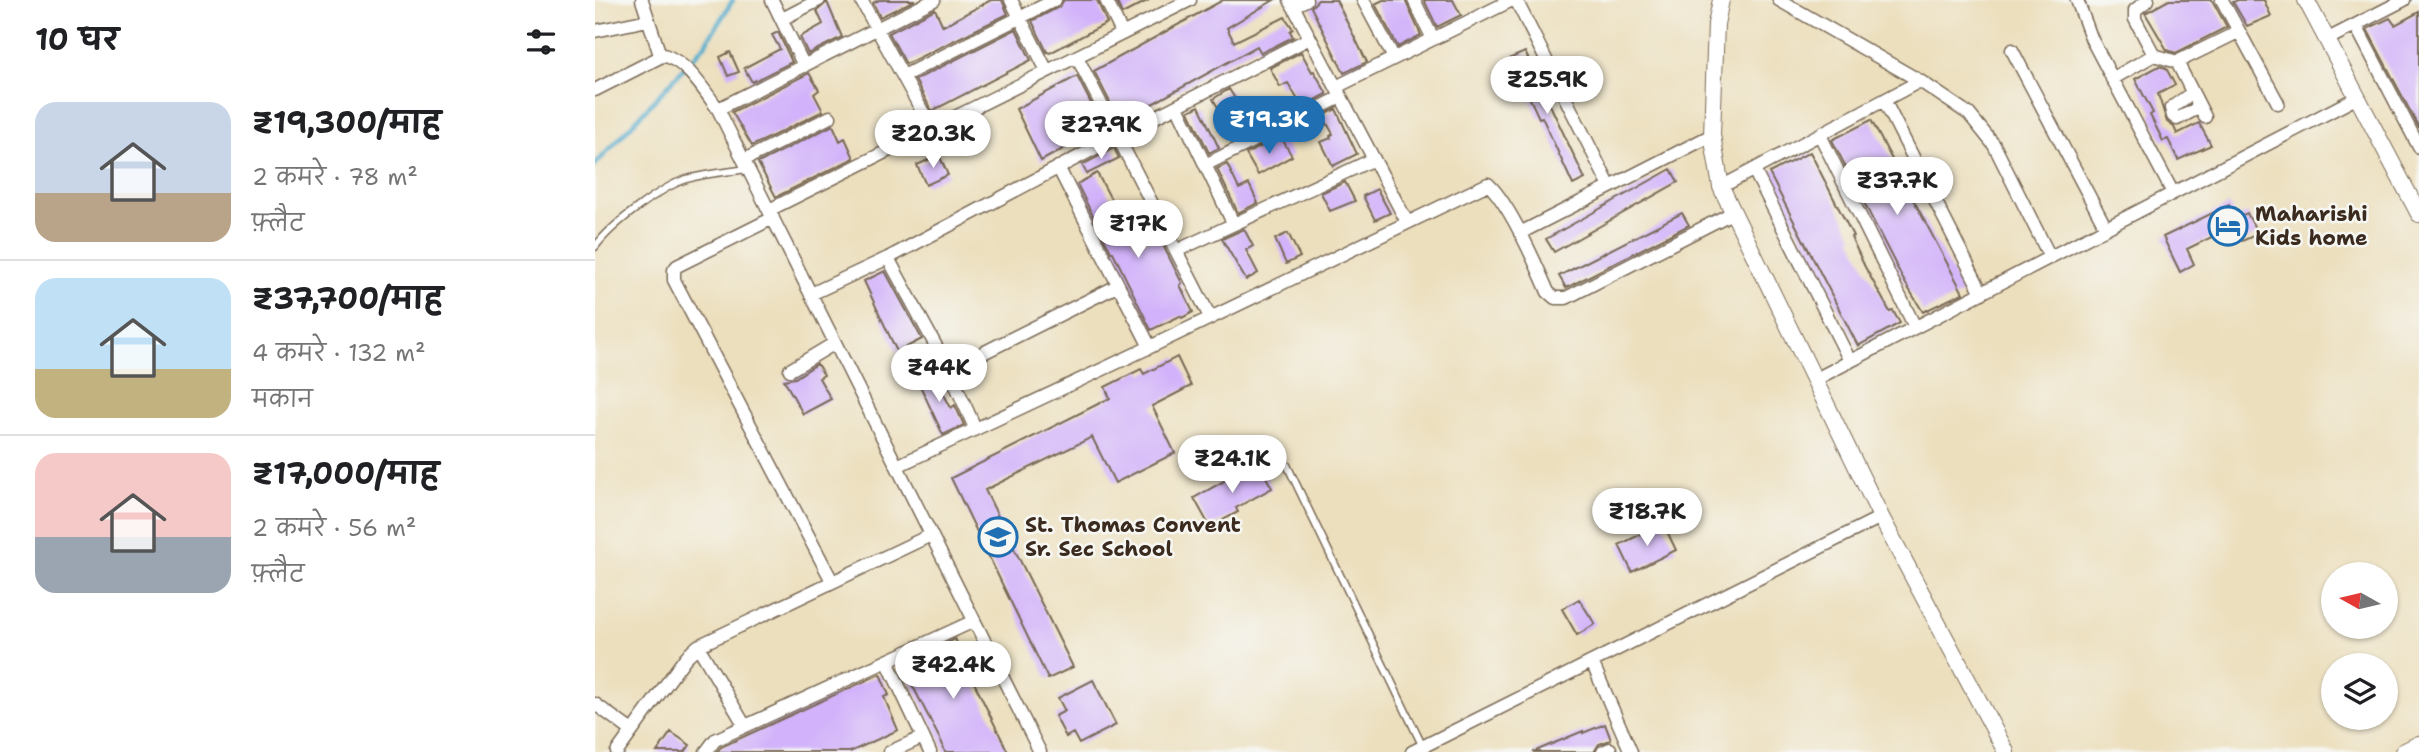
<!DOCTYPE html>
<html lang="hi">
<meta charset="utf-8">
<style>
:root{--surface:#fff;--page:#f6f6f6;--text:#202124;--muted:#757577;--line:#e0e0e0;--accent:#1f6fb2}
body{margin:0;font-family:"Shantell Sans","Playpen Sans Deva",sans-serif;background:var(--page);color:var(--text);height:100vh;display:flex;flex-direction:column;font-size:26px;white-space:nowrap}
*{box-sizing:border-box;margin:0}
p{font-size:23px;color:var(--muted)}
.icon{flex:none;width:38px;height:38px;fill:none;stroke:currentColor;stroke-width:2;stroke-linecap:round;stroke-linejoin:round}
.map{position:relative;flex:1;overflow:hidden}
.side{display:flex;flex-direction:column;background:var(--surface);width:595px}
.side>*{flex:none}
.needle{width:46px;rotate:278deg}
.buttons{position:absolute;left:1726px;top:562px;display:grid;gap:14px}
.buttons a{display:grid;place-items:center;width:77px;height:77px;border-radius:50%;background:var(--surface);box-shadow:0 2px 5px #0004;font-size:35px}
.price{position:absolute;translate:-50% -60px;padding:0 16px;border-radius:24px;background:#fff;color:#222;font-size:23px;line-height:46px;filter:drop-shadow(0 2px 4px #0008)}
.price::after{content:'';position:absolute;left:50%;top:42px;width:21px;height:16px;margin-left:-10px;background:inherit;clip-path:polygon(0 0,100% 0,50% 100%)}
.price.active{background:var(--accent);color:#fff}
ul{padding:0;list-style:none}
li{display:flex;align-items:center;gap:21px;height:175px;padding:0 35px}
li+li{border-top:2px solid var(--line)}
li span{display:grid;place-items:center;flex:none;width:196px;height:140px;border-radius:21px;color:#555}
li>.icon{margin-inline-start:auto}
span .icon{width:84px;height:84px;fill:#fffc;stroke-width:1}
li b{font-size:30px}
h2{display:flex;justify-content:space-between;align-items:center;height:84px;padding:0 35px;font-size:30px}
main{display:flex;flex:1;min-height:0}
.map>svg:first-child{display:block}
</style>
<main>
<section class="side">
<h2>10 घर<svg class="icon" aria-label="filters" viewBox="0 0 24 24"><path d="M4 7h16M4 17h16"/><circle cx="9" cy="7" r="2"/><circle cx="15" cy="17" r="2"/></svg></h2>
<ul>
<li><span style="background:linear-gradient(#c9d6e8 65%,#b9a48a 0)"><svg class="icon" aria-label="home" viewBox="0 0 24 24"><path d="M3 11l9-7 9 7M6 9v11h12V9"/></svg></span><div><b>₹19,300/माह</b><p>2 कमरे · 78 m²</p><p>फ़्लैट</p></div></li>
<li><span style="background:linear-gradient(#bfe0f5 65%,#c2b280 0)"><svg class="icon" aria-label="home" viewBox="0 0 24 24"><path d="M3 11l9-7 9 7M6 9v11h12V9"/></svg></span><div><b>₹37,700/माह</b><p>4 कमरे · 132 m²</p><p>मकान</p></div></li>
<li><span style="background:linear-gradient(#f6c9c9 60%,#9aa5b1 0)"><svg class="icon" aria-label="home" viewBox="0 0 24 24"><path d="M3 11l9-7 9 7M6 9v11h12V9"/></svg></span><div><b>₹17,000/माह</b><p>2 कमरे · 56 m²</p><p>फ़्लैट</p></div></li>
</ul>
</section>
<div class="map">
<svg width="1824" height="752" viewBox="0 0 1824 752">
<rect width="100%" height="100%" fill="#f6f6f2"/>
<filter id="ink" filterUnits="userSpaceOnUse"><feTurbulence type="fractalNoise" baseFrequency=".0143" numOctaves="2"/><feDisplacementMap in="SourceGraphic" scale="14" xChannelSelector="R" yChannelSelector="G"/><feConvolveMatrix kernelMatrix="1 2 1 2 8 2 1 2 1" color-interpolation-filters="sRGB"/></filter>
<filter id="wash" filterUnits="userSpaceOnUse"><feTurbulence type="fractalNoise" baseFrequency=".00686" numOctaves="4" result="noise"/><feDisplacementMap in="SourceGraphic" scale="28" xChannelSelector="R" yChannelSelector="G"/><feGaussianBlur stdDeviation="1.57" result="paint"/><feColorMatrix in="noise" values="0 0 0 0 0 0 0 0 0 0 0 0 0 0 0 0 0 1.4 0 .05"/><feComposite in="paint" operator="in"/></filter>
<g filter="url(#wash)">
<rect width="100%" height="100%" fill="#ecdfbd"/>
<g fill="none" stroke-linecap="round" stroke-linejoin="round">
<path stroke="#4eaccd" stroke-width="4.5" d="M 0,165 L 109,46 L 138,0"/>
</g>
<g id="blocks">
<path fill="#d2b2fa" d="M 284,0 L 320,0 L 285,17 L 278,3 Z
M 396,0 L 407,0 L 413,14 L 311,64 L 294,33 L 340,9 L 348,26 Z
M 469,0 L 502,0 L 512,23 L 455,53 L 452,52 L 437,21 L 464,7 Z
M 521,0 L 554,0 L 527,14 Z
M 628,0 L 679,0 L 632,28 L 639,42 L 690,17 L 698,29 L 695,31 L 698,37 L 666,53 L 662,46 L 528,120 L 526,116 L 523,118 L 499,71 Z
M 723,0 L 741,0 L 772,62 L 749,73 L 716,7 Z
M 788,0 L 810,0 L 826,35 L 803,47 L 780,4 Z
M 829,0 L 858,0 L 866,15 L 842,27 Z
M 1574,0 L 1617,0 L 1632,27 L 1581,53 L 1572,50 L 1550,13 Z
M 1643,0 L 1669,0 L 1676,16 L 1652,26 L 1638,2 Z
M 232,2 L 247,37 L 213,54 L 205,37 L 228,24 L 222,11 Z
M 1824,12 L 1824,128 L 1772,29 L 1795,18 L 1800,25 Z
M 421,29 L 436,60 L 337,111 L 320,80 Z
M 183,32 L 197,62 L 157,82 L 149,68 L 185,49 L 177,35 Z
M 135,52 L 144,72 L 133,76 L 125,57 Z
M 706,52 L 717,72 L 719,71 L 732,94 L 707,107 L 693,83 L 685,87 L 675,68 Z
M 930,52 L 990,179 L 978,185 L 947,117 L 944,118 L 916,58 Z
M 1564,66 L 1571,68 L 1580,85 L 1563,94 L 1572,122 L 1579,127 L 1582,134 L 1604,123 L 1616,145 L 1583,160 L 1573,139 L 1568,141 L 1555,115 L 1558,113 L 1540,79 Z
M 214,73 L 224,90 L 219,94 L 228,111 L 157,146 L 137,112 Z
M 482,76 L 508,127 L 446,161 L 421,109 Z
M 634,89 L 649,113 L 653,110 L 662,129 L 642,139 L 618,99 Z
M 604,106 L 624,148 L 614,153 L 594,111 Z
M 741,109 L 762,154 L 738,166 L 726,142 L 736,138 L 735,136 L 738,134 L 728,116 Z
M 1276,120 L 1368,293 L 1328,312 L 1309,281 L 1237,140 Z
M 238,125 L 245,141 L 250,138 L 259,158 L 181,197 L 163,163 Z
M 686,137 L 697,156 L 663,175 L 651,154 Z
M 519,148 L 524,158 L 492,174 L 487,165 Z
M 1215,152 L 1258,236 L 1256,237 L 1270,267 L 1295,312 L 1298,311 L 1305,323 L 1263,346 L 1174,173 Z
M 344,155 L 353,175 L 331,185 L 322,165 Z
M 632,164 L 644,189 L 654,184 L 663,203 L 643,213 L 622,169 Z
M 1076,169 L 1083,182 L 959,252 L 951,239 Z
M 502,173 L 541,246 L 563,235 L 587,283 L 585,285 L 598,312 L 587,318 L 585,316 L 556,330 L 518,252 L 516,252 L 482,184 Z
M 750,182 L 760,201 L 735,211 L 726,193 Z
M 782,189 L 795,213 L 780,220 L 768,196 Z
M 1634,205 L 1640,219 L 1652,213 L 1663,234 L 1647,241 L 1639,226 L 1592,249 L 1599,264 L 1585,272 L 1568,237 Z
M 1087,213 L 1094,225 L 971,288 L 964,276 Z
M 649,229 L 658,246 L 651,250 L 663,273 L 651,280 L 627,239 Z
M 693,233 L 705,257 L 691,264 L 680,239 Z
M 290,271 L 327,339 L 302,352 L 269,281 Z
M 582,357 L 596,386 L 557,406 L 580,453 L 520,483 L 497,437 L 390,490 L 478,667 L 453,679 L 356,478 L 515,398 L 510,387 L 546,369 L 549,374 Z
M 222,364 L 229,375 L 224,378 L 236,399 L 208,414 L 189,380 L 200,378 Z
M 336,369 L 356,408 L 360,405 L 369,425 L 348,435 L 321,377 Z
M 664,464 L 677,488 L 641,508 L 643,512 L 615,527 L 599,498 L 656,466 L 657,468 Z
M 1068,523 L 1081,550 L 1037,572 L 1024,545 Z
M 984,599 L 1000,624 L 982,635 L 967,609 Z
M 360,639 L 370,659 L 368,660 L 413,752 L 350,752 L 347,743 L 307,665 Z
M 285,674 L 294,695 L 289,697 L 303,730 L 255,752 L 122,752 L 126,747 Z
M 498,680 L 521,725 L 484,744 L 478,733 L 471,737 L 460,716 L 470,711 L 463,698 Z
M 1010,724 L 1016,740 L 1004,744 L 999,752 L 938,752 L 988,731 L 988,733 Z
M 76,732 L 95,745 L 90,752 L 62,752 Z"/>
</g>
</g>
<g filter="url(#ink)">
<use href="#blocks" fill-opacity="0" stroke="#796956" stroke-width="2"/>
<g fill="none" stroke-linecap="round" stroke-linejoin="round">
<g stroke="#796956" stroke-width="9">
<path id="service" d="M 0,247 C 16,225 67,186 92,179 C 112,173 133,172 152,169
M 692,465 L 828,747"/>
</g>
<g stroke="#796956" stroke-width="15">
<path id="minor" d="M 47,0 L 65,55
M 177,0 L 209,66
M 266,0 L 337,129
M 416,0 L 452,71
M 511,0 L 527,33
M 695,0 L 812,222
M 768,0 L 799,58
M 819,0 L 838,39
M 921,0 L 1015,187
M 1184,0 L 1325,81 L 1374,114 L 1399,145 L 1455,257
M 1482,0 L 1497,40 L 1578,193
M 1553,0 L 1540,10 L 1540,19 L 1559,55 L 1582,62 L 1610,117
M 1627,0 L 1683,103
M 698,6 L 711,0
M 187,19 L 224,0
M 1761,26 L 1824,147
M 0,31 L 53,20
M 1733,39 L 1809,0
M 1417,50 L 1511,228
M 482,57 L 615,317
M 1582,62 L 1643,32
M 308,76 L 460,0
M 1517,79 L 1559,55
M 741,87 L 917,0
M 0,90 L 69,55 C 93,63 108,89 123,109 L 445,752
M 1597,93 L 1576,108 L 1578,116 L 1582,119 L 1605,107
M 1289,100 L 1387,293
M 582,106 L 638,223
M 123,109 L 339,0
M 1225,135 L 1320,327
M 149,160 L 235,117
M 610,165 L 746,97
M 463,167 L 555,347
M 1159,170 L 1255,361
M 1126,187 L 1325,81
M 174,210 L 595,0
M 178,218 L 82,266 L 79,270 L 79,280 L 237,581
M 925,233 L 1117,135
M 581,251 L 779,159
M 293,258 L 354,370 L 380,428
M 216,294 L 293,258 L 523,136 L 715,38
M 195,370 L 240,343
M 354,370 L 522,286
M 1221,379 L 1763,97
M 302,466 L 555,347 L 893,184 C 914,203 941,264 953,292 L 960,298 L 971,298 L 1137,213
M 103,646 L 150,726
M 292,661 L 335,752
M 997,662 L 1036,752
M 0,704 L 37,731
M 22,752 L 91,657 L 103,646 L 336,535
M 111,752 L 120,740 L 379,621
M 295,752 L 328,737
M 817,752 L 1286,517
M 1008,752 L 1015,749"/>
</g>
<g stroke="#796956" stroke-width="18">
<path id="tertiary" d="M 1126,0 L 1121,24 L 1117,135 L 1126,187 L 1286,517 L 1411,752
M 1711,0 L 1824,214
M 1808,752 L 1824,744"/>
</g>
<use href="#service" stroke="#fff" stroke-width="6"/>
<use href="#minor" stroke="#fff" stroke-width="12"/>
<use href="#tertiary" stroke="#fff" stroke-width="16"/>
</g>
</g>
<defs>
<g id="hotel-ring" transform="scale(2.0125)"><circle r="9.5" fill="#f6f6f2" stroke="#1f6fb2" stroke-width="1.5"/><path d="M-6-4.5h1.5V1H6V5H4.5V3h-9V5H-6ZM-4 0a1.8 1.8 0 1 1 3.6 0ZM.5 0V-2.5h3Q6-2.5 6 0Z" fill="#1f6fb2"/></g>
<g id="school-ring" transform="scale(2.0125)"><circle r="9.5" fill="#f6f6f2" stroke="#1f6fb2" stroke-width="1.5"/><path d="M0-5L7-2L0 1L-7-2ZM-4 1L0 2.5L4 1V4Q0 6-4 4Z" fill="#1f6fb2"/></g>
</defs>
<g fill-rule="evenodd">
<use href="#hotel-ring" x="1633" y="226"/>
<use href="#school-ring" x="403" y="537"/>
</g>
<g text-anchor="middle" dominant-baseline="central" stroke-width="5" stroke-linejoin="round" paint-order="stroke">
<g font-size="21" font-weight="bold" fill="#3b2a1e" stroke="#f6f6f2" text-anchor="start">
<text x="1660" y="214">Maharishi<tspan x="1660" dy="24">Kids home</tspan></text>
<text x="430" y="525">St. Thomas Convent<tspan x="430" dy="24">Sr. Sec School</tspan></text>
</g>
</g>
</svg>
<div class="buttons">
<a><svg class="needle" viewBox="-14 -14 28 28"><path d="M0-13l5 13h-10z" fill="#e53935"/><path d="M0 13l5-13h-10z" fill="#757577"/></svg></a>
<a><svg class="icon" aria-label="layers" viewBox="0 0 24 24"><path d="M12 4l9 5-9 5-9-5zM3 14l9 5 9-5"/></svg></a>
</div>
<b class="price" style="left:952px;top:116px">₹25.9K</b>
<b class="price active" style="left:674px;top:156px">₹19.3K</b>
<b class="price" style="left:506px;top:161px">₹27.9K</b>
<b class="price" style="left:338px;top:170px">₹20.3K</b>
<b class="price" style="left:1302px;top:217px">₹37.7K</b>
<b class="price" style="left:543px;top:260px">₹17K</b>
<b class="price" style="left:344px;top:404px">₹44K</b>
<b class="price" style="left:637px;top:495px">₹24.1K</b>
<b class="price" style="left:1052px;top:548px">₹18.7K</b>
<b class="price" style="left:358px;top:701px">₹42.4K</b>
</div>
</main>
